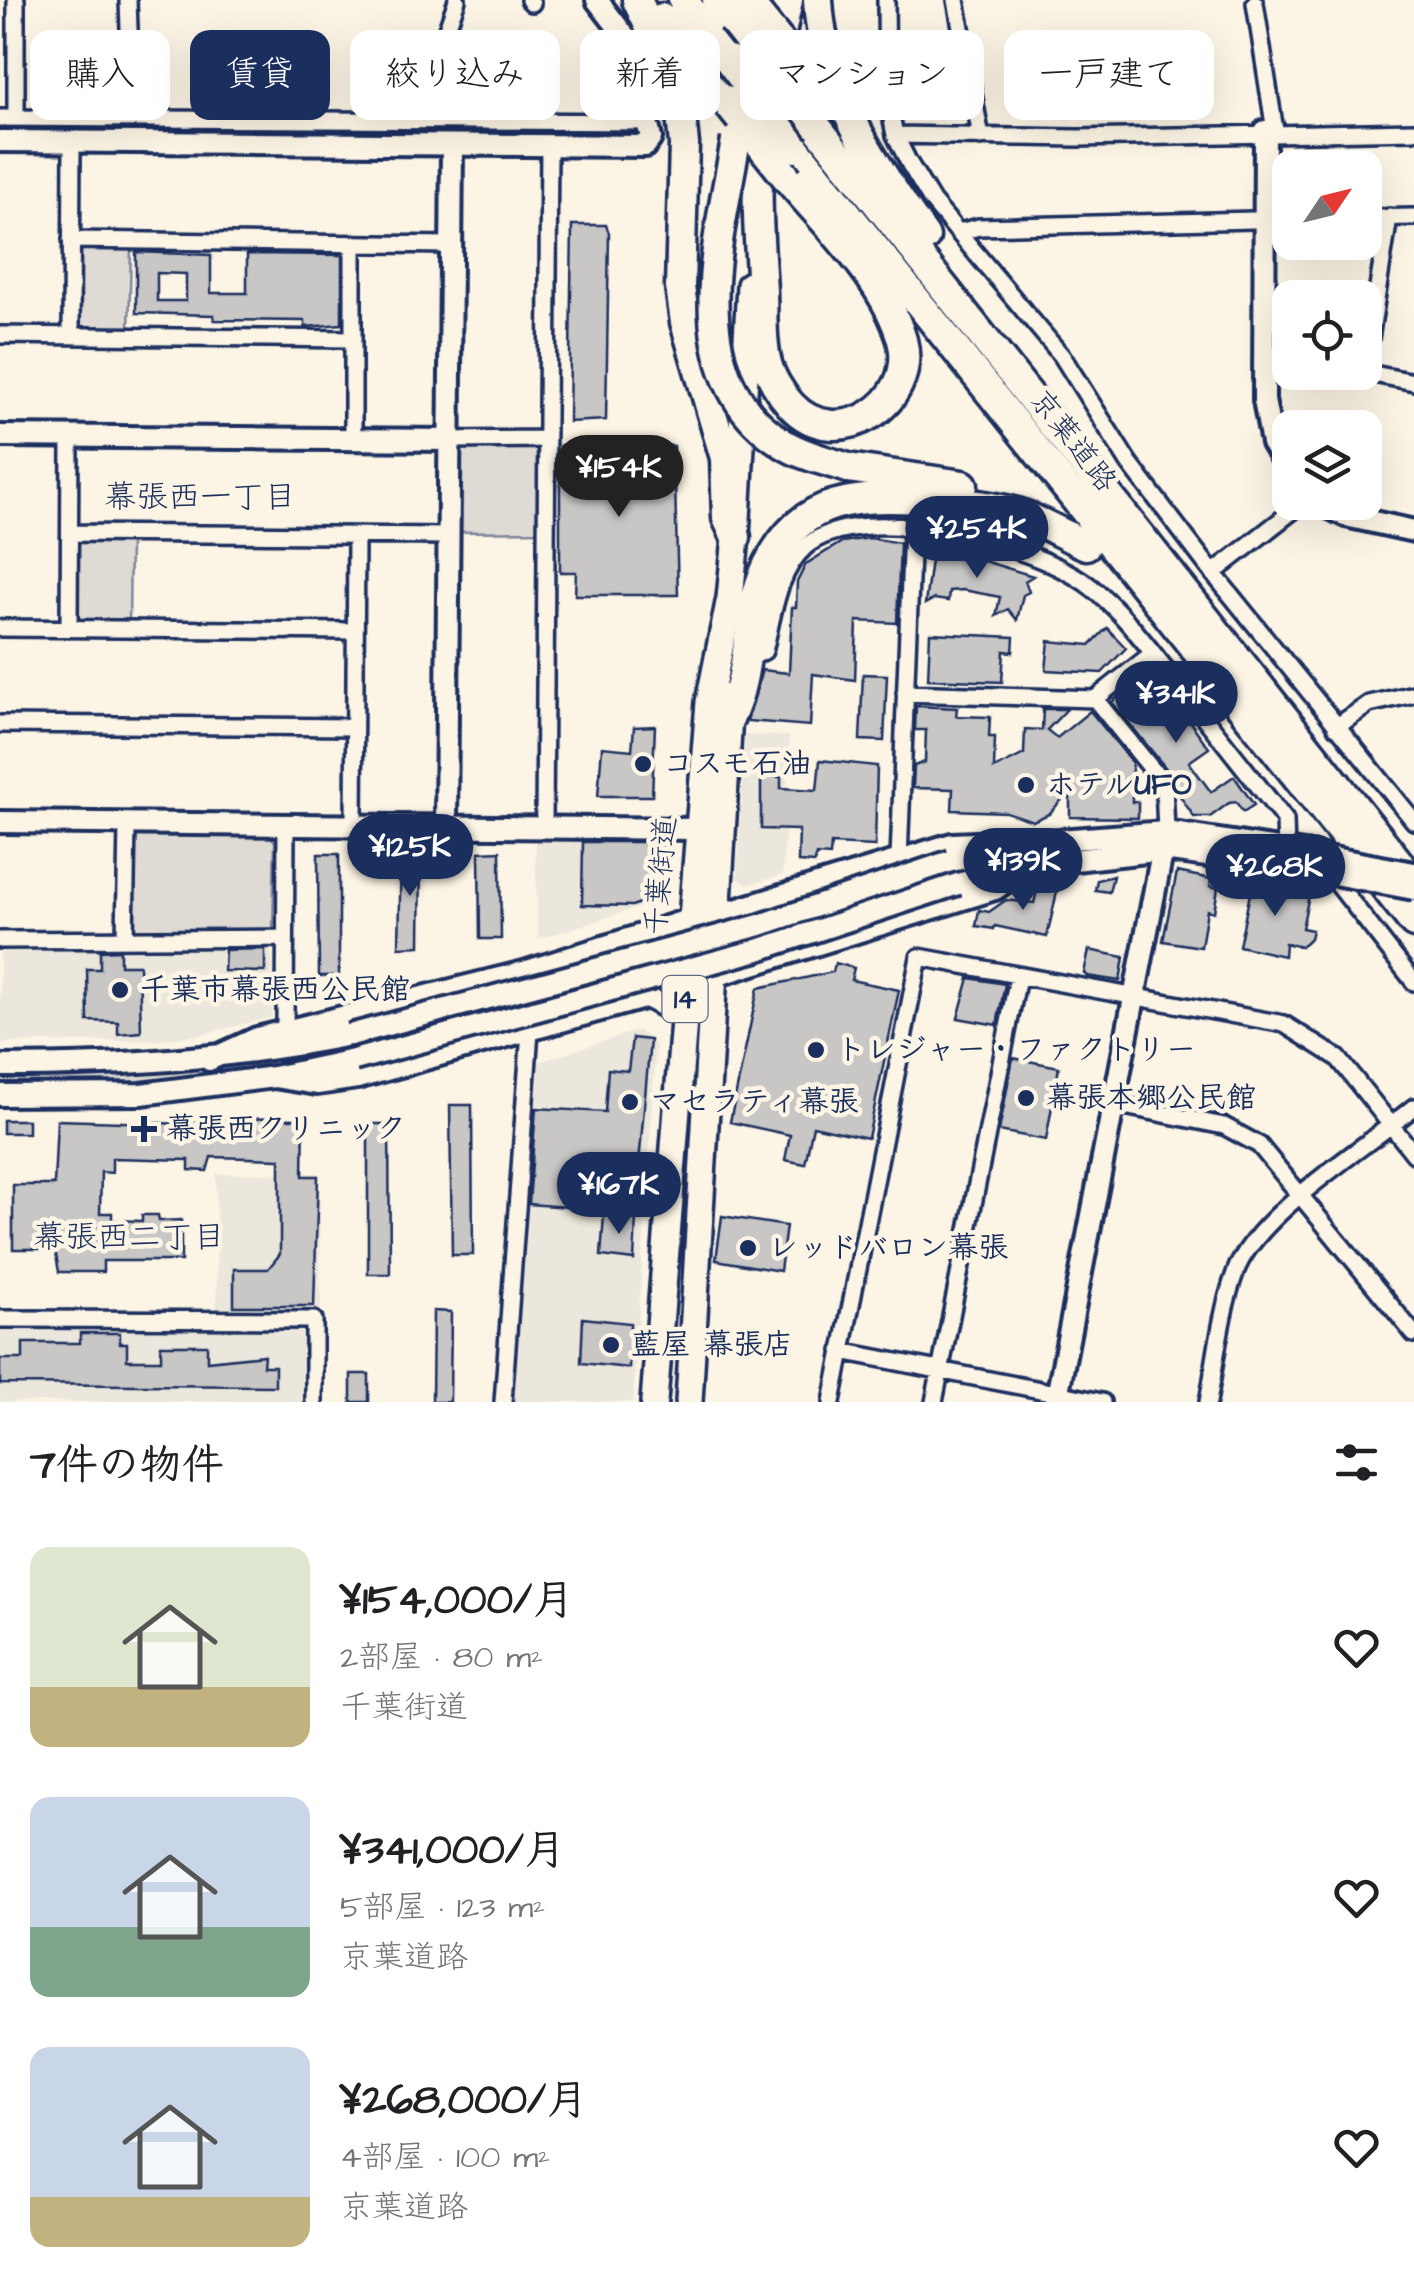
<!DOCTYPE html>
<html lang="ja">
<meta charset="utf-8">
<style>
:root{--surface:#fff;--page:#f2f2f2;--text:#202124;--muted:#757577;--accent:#1b2f5e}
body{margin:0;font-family:"Architects Daughter","Klee One",sans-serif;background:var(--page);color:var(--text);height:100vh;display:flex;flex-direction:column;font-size:38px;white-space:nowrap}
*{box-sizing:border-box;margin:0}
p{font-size:32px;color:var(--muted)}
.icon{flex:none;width:55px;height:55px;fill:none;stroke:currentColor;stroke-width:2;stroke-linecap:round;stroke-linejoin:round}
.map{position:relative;height:1402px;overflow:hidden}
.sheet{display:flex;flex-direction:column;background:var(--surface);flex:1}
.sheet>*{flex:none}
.banner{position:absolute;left:30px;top:30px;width:1355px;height:90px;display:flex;gap:20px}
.needle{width:65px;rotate:55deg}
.buttons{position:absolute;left:1272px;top:150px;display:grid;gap:20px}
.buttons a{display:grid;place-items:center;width:110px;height:110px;border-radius:20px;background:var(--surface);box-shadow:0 10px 40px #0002;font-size:50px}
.price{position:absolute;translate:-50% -85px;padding:0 22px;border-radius:35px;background:var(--accent);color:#fff;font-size:32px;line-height:65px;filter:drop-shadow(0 2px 5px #0008)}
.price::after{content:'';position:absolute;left:50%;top:60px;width:30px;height:22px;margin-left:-15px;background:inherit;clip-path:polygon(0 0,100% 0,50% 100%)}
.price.on{background:#222;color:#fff}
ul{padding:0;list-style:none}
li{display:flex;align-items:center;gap:30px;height:250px;padding:0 30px}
li span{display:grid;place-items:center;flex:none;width:280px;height:200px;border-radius:20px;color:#555}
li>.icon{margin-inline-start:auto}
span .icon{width:120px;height:120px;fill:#fffc;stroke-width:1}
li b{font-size:42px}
h2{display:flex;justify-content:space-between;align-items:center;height:120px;padding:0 30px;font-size:42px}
.tag{padding:0 35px;border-radius:20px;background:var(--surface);box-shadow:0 10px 40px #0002;font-size:35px;line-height:90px}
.tag.on{background:var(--accent);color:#fff}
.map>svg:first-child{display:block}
</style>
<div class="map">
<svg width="1414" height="1402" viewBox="0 0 1414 1402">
<rect width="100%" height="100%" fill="#fcf5e5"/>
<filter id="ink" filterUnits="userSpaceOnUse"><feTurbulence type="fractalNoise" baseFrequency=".01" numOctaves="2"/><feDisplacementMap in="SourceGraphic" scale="20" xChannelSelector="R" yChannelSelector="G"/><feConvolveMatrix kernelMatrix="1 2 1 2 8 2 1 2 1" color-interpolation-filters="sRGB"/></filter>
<g filter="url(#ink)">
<path fill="#ece7dc" d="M 745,735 L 789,736 L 783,875 L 747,885 L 737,877 Z
M 535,837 L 670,839 L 668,882 L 653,903 L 538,939 Z
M 0,944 L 267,946 L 272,954 L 272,1017 L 200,1035 L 156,1040 L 0,1043 Z
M 639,1030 L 656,1046 L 633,1402 L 512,1402 L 539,1062 Z
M 319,1173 L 321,1309 L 217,1309 L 216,1174 Z
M 0,1328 L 293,1329 L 303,1333 L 303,1402 L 0,1402 Z"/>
<path fill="#dfdbd4" stroke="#7d8599" stroke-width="2.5" d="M 84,247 L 131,248 L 129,332 L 81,331 L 77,326 L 78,253 Z
M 464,445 L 533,445 L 539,453 L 539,531 L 458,532 L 459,451 Z
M 81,540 L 130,540 L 129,626 L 79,626 L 73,619 L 74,544 Z
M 135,833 L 270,835 L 275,842 L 273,929 L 266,934 L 133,932 L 130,927 L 129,837 Z
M 653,964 L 644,972 L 295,1065 L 127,1087 L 0,1082 L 4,1074 L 246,1067 L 403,1034 Z"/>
<path fill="#c8c7c6" stroke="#1b2f5e" stroke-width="2.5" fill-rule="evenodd" d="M 572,225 L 606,225 L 609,233 L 606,420 L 569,422 Z
M 136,252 L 211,255 L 211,293 L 247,293 L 247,254 L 342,255 L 342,324 L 305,327 L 305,321 L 214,320 L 214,315 L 136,313 ZM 157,273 L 186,274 L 186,301 L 157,301 Z
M 560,446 L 674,446 L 678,595 L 575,595 L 576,572 L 560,572 Z
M 870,538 L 900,543 L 897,623 L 857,621 L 855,680 L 813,674 L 810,726 L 747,721 L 762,670 L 789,673 L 792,607 L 796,607 L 797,582 L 806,564 L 842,542 Z
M 932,553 L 972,561 L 974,558 L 1033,576 L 1025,581 L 1029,592 L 1023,595 L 1017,620 L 1008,609 L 996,616 L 1000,597 L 963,590 L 949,591 L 948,601 L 934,599 L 925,604 Z
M 1107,628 L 1126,648 L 1102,673 L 1046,670 L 1049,641 L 1090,645 Z
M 930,633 L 1014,637 L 1013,652 L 1004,651 L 1002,682 L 928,679 Z
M 1146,673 L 1157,677 L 1209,748 L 1189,762 L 1211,792 L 1234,776 L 1254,805 L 1243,812 L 1236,802 L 1229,803 L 1210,817 L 1194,817 L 1176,790 L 1178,786 L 1173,777 L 1112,702 Z
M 863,674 L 887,675 L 884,741 L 860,740 Z
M 916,706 L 957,708 L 956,716 L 990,717 L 989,737 L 995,737 L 994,769 L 1024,754 L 1025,729 L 1042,730 L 1043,709 L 1067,709 L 1047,730 L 1057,738 L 1090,711 L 1132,762 L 1132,802 L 1138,802 L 1138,818 L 1070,817 L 1070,791 L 1049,814 L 1033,821 L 1006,812 L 952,810 L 953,789 L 913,788 L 914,766 L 925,762 L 926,730 L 915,730 Z
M 655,726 L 652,796 L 598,796 L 602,747 L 632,750 L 634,727 Z
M 820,760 L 877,766 L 875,846 L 831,844 L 830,856 L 816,855 L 815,863 L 798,862 L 799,830 L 761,829 L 761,776 L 781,777 L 781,788 L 817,790 Z
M 583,842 L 663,842 L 667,879 L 648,900 L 632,906 L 582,905 Z
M 421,851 L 420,946 L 399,947 L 401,852 Z
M 500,851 L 501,939 L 480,939 L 479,852 Z
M 318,854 L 339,854 L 339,976 L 319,976 Z
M 1177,872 L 1211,879 L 1210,886 L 1218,888 L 1214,912 L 1207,910 L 1201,947 L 1163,941 Z
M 1113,876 L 1109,892 L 1095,890 L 1097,880 Z
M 1039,882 L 1058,887 L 1047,937 L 995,926 L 994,929 L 976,926 L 979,910 L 989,912 L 1006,900 L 1034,903 Z
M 1273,883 L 1309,895 L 1302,928 L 1312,930 L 1310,938 L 1301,947 L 1285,943 L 1284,956 L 1239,946 L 1252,884 Z
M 265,949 L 265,972 L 224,971 L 225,950 Z
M 120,950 L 120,965 L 139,965 L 141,1032 L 118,1034 L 118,1022 L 88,1021 L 87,969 L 100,969 L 100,951 Z
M 1089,950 L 1124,957 L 1120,981 L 1087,976 L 1084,973 Z
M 835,963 L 854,968 L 851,980 L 899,990 L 868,1138 L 813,1126 L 805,1164 L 785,1160 L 790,1135 L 730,1122 L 758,988 L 833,972 Z
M 969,978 L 1005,984 L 997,1025 L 958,1018 Z
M 632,1038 L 650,1040 L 638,1175 L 570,1170 L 567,1207 L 529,1204 L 536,1108 L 605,1112 L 608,1069 L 628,1071 Z
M 1013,1058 L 1059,1067 L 1046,1140 L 999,1131 Z
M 450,1105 L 472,1105 L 473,1255 L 452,1255 Z
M 189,1118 L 304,1119 L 303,1176 L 318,1176 L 314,1306 L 234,1306 L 234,1269 L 268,1269 L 280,1254 L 280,1159 L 211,1157 L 207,1171 L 189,1170 L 189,1160 L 112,1158 L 112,1173 L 101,1172 L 100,1213 L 112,1213 L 112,1220 L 142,1221 L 142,1215 L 158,1215 L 159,1221 L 181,1220 L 181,1261 L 103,1261 L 103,1272 L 59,1272 L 55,1249 L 13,1249 L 13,1185 L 54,1185 L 57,1120 L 189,1124 Z
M 3,1120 L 28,1120 L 28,1133 L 3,1133 Z
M 368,1124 L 389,1124 L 390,1274 L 368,1274 Z
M 604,1215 L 636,1217 L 634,1260 L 601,1256 Z
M 722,1216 L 786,1226 L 780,1271 L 716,1260 Z
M 433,1311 L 451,1312 L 450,1402 L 432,1402 Z
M 583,1318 L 630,1323 L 629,1368 L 581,1363 Z
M 80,1333 L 120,1333 L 120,1343 L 127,1343 L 127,1360 L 161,1360 L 161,1345 L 207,1345 L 207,1361 L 264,1355 L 263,1366 L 275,1366 L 275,1386 L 0,1384 L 0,1359 L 23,1359 L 23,1343 L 80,1343 Z
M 351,1374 L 369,1374 L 369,1402 L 351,1402 Z"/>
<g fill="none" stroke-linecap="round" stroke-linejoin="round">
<g stroke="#1b2f5e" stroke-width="22">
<path id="minor" d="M 16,0 L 16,118
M 128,0 L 132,116
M 529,0 L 532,3
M 886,0 L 887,95 L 895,135 L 909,163 L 932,201 L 1062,356 L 1129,463 L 1213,573 L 1304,502
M 956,0 L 981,137
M 1255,3 L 1275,131
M 0,118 L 648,122
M 415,120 L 457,0
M 895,135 L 1078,138 L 1414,131
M 1365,218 L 1414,217
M 959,232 L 979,227 L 1290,219
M 71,240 L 450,245
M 0,335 L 353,339
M 71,336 L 72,142
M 1264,352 L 1290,358
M 1365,371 L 1389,217
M 1363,372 L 1414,382
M 353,440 L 353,245
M 450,440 L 546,439
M 70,533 L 448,536
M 1213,573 L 1414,821
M 0,628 L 355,631
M 69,629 L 70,437
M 744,661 L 764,651 C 773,616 777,572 805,547 C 862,497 1038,545 1091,587 C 1123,612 1147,646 1172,677 C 1210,725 1248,772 1285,820 L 1286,850
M 905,693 L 1095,699 L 1153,653
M 1095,699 L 1164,784 L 1166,832
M 0,724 L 354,727
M 1336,727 L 1369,704 L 1414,694
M 354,825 L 356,537
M 544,826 L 549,145
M 899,859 L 912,529
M 1329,873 L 1414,982
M 125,939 L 127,823
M 0,940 L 285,938
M 285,1031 L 286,824
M 1114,1104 L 1224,1126 L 1259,1145 L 1414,1334
M 0,1319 L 314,1320 L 314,1402
M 841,1351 L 1102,1402
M 503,1402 L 530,1031
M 832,1402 L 919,957 L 1284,1024 L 1338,1058 L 1414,1154
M 934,1402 L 1018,977
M 1208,1402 C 1216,1360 1220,1314 1235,1273 C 1255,1215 1365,1148 1414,1107"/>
</g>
<g stroke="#1b2f5e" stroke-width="28">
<path id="tertiary" d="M 1265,131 L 1264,400 L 1272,443 L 1290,473
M 0,141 L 645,146 L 651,138 L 627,39 L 597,0
M 0,436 L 450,440
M 1318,502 L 1346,516 L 1414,531
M 0,822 L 698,829
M 446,825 L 452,147
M 951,861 L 1059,840 L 1166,832 L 1311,854
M 958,884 L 1030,865 L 1164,850 L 1329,873
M 709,918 L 952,844 L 999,842
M 715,976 L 995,889 L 1016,874
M 209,1060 L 257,1038 L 524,972 L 688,920
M 0,1066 C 122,1066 230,1059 350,1035
M 274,1077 L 317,1084 L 357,1078 L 647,997 L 684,1017
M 0,1095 L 141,1094 L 274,1077 L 354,1060
M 1056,1402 L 1166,832"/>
</g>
<g stroke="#1b2f5e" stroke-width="32">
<path id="trunk" d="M 654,1402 L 709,702 L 730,598 L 736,537 L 750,285
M 689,1402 L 730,697"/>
</g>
<g stroke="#1b2f5e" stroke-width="35">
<path id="motorway" d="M 637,0 L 678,87 L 684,144 L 680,287 L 685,322 L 725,458 L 727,518 L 736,537
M 683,0 L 729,60
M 717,0 L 732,20
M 818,0 C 822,88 876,168 925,237
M 662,18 L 725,100
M 776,57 L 788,0
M 801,107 L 1414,882
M 764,124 C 753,180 759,234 762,291 C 763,313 761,337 766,359 C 769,375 780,393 791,405 C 837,455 919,403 902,340 C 884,278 829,228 788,179
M 795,148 L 1414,923
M 848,468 L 963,485
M 730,717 C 751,673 745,621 763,576 C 794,501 846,495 919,499 C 951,501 986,504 1017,513 C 1042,521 1063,535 1086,545"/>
</g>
<use href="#minor" stroke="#fcf5e5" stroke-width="15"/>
<use href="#tertiary" stroke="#fcf5e5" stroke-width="20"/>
<use href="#trunk" stroke="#fcf5e5" stroke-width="25"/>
<use href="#motorway" stroke="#fcf5e5" stroke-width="28"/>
<g stroke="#1b2f5e" stroke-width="28" stroke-linecap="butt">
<path id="tertiary-bridge" d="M 1311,854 L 1414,873
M 1329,873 L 1414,889
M 350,1035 L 760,925 L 951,861
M 354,1060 L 758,950 L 958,884"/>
</g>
<g stroke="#1b2f5e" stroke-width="35" stroke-linecap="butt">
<path id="motorway-bridge" d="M 746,0 L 807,75
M 732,20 L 801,107
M 729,60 L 795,148
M 725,100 L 788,179
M 736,140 C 719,240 677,378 784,444 C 803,456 827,461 848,468"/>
</g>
<use href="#tertiary-bridge" stroke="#fcf5e5" stroke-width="20"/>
<use href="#motorway-bridge" stroke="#fcf5e5" stroke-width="28"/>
</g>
</g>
<g fill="#1b2f5e" stroke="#fcf5e5" stroke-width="4">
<circle cx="643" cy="764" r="10"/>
<circle cx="1026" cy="785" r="10"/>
<circle cx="120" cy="990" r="10"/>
<circle cx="816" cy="1050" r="10"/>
<circle cx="1026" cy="1098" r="10"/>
<circle cx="630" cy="1102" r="10"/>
<path d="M139 1114h10v10h10v10h-10v10h-10v-10h-10v-10h10z"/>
<circle cx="748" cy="1248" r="10"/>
<circle cx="611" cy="1345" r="10"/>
</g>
<g text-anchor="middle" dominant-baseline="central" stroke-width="9" stroke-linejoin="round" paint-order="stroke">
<rect fill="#fcf5e5" stroke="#5e6a86" stroke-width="2.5" x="662.5" y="976" width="45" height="46" rx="8"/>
<g font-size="28" font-weight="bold" fill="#1b2f5e">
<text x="685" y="999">14</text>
</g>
<g font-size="30" fill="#1b2f5e" stroke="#fcf5e5">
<text transform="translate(1073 441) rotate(52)">京葉道路</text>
<text transform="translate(661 876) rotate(-85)">千葉街道</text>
</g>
<g font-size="30" font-weight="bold" fill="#1b2f5e" stroke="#fcf5e5" text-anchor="start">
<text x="663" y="764">コスモ石油</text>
<text x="1046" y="785">ホテルUFO</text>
<text x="140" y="990">千葉市幕張西公民館</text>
<text x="836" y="1050">トレジャー・ファクトリー</text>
<text x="1046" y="1098">幕張本郷公民館</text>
<text x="650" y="1102">マセラティ幕張</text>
<text x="166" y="1129">幕張西クリニック</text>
<text x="768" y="1248">レッドバロン幕張</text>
<text x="631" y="1345">藍屋 幕張店</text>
</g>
<g font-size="32" fill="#1b2f5e" stroke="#fcf5e5">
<text x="200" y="497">幕張西一丁目</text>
<text x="129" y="1237">幕張西二丁目</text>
</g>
</g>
</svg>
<div class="buttons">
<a><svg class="needle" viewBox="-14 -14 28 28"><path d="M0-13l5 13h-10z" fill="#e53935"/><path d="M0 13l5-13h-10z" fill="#757577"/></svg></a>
<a><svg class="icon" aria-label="locate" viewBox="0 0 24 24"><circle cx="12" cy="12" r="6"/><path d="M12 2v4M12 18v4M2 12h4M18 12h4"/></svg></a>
<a><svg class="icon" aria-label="layers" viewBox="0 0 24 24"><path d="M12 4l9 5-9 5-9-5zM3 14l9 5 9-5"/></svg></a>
</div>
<b class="price on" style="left:619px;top:520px">¥154K</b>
<b class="price" style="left:977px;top:581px">¥254K</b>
<b class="price" style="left:1176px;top:746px">¥341K</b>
<b class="price" style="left:410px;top:899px">¥125K</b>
<b class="price" style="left:1023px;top:913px">¥139K</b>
<b class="price" style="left:1275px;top:919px">¥268K</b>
<b class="price" style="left:619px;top:1237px">¥167K</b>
<div class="banner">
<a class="tag">購入</a>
<a class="tag on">賃貸</a>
<a class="tag">絞り込み</a>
<a class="tag">新着</a>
<a class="tag">マンション</a>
<a class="tag">一戸建て</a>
</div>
</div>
<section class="sheet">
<h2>7件の物件<svg class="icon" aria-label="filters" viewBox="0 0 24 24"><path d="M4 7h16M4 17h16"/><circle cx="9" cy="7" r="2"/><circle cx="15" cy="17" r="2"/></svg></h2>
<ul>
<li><span style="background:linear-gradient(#dfe7d0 70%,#c2b280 0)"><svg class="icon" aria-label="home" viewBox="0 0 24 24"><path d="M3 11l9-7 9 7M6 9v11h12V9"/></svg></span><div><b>¥154,000/月</b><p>2部屋 · 80 m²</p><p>千葉街道</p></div><svg class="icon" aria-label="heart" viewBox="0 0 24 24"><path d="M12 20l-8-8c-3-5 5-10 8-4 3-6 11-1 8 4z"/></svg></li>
<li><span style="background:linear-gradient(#c9d6e8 65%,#7fa58c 0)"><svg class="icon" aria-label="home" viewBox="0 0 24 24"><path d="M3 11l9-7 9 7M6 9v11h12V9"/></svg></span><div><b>¥341,000/月</b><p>5部屋 · 123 m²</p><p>京葉道路</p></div><svg class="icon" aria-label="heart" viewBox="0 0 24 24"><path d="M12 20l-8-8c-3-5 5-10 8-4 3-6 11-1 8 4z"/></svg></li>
<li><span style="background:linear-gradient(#c9d6e8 75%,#c2b280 0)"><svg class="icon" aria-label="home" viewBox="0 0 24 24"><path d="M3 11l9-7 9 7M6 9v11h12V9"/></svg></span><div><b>¥268,000/月</b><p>4部屋 · 100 m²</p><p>京葉道路</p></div><svg class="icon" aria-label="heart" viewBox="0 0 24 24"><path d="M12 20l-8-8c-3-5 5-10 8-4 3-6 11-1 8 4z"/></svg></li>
</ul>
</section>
